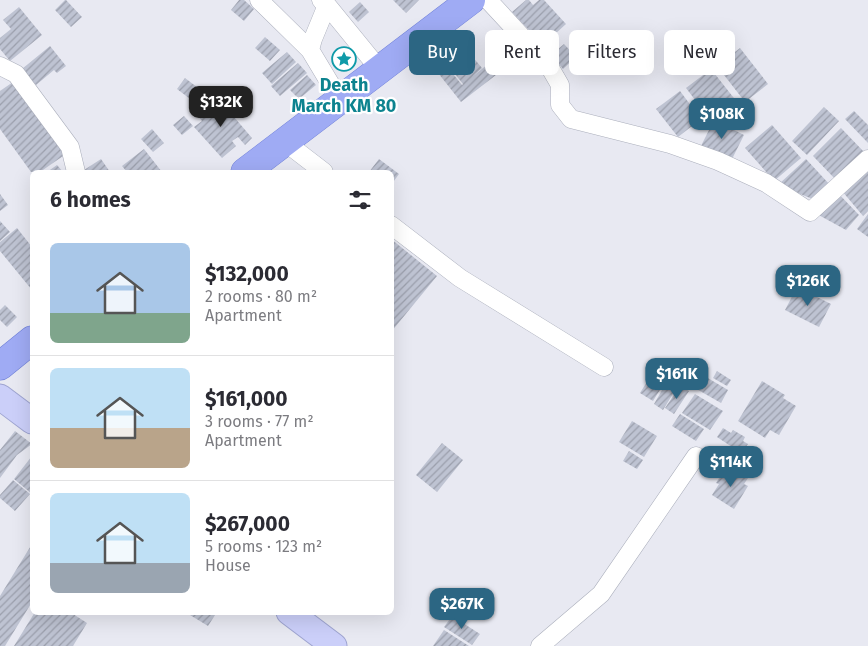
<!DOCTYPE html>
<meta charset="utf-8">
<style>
:root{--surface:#fff;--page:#f7f7f7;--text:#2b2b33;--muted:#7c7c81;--line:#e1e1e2;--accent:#2c6683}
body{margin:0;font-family:"Fira Sans",sans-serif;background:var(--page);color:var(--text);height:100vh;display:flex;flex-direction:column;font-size:19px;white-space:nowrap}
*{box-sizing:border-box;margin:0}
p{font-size:16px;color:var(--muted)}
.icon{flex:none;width:28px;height:28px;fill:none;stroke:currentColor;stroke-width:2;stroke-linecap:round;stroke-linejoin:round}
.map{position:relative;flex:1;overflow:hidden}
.side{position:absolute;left:30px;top:170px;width:364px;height:445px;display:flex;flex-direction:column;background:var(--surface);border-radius:8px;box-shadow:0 5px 20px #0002}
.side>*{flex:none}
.hud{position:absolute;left:409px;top:30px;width:384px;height:45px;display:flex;gap:10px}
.price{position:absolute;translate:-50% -42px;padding:0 11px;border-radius:10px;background:var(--accent);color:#fff;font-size:16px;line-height:32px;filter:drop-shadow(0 1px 2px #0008)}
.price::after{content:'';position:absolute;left:50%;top:30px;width:15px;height:11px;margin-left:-8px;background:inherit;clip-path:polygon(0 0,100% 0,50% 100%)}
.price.current{background:#222;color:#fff}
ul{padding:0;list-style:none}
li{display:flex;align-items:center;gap:15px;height:125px;padding:0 20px}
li+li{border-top:1px solid var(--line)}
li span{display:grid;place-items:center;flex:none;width:140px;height:100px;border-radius:8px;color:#555}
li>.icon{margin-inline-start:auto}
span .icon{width:60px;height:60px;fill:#fffc;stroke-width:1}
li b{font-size:21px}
h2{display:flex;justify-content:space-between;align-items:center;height:60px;padding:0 20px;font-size:21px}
.chip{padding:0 18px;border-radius:8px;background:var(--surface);box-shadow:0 5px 20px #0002;font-size:18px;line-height:45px}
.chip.current{background:var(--accent);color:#fff}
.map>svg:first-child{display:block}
</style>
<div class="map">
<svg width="868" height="646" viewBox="0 0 868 646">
<defs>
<pattern id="building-hatch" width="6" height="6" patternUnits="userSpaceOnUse" patternTransform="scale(1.25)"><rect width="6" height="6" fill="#bec3d2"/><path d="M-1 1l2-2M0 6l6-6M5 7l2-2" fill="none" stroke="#9b9fac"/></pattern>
</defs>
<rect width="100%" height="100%" fill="#e8e9f2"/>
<path fill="url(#building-hatch)" d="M 65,0 L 66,0 L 82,17 L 71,27 L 55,10 Z
M 239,0 L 244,0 L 254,9 L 244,21 L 231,10 Z
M 393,0 L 419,0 L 406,13 Z
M 526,0 L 529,0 L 533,5 L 539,0 L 544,0 L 566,24 L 543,45 L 512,12 Z
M 360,2 L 369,12 L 358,22 L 349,12 Z
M 19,7 L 42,35 L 10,61 L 0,49 L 0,38 L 11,29 L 3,20 Z
M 265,37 L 280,50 L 270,61 L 255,48 Z
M 461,43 L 482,68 L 472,77 L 488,64 L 496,75 L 461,102 L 427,59 L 435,52 L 462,85 L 463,84 L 443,59 Z
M 564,44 L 576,57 L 563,69 L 551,55 Z
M 50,46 L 66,66 L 57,73 L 54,70 L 36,85 L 22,69 Z
M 740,48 L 768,84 L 745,102 L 717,66 Z
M 287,52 L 296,62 L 272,84 L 262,73 Z
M 298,63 L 307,73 L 280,96 L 271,86 Z
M 711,69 L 737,102 L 711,121 L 686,88 Z
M 307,75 L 316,85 L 299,99 L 290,90 Z
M 185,78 L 206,94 L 198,105 L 177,89 Z
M 13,82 L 66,154 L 40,172 L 31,172 L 0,129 L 0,91 Z
M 680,91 L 701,119 L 678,137 L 656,109 Z
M 217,97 L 252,138 L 245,145 L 238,137 L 232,141 L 236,146 L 222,158 L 194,127 L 202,121 L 197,115 L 206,108 L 211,113 L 214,111 L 208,105 Z
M 824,107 L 839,121 L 807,155 L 792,141 Z
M 854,111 L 868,125 L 868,143 L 845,119 Z
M 184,116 L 193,126 L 182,135 L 173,125 Z
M 714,120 L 744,135 L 731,161 L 701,146 Z
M 772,125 L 801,158 L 774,181 L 745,148 Z
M 841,128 L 865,153 L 837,181 L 813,156 Z
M 152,129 L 164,143 L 153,152 L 141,139 Z
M 144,149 L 162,172 L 127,172 L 122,166 Z
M 101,159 L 110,172 L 81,172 Z
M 379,159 L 399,174 L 391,185 L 391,172 L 369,172 Z
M 806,159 L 831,186 L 815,200 L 778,185 Z
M 57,165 L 63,172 L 47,172 Z
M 867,170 L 868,171 L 868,211 L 863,216 L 842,191 Z
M 836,191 L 859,215 L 846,230 L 815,213 Z
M 0,194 L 8,205 L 0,211 Z
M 868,214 L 868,237 L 857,229 Z
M 0,221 L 10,232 L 0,241 Z
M 17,228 L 32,247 L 32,290 L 0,251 L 0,242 Z
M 391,239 L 437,276 L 391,332 Z
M 797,287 L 831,304 L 819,327 L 785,310 Z
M 5,305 L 17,317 L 7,327 L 0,320 L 0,310 Z
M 686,365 L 699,373 L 690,389 L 677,381 Z
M 717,371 L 731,380 L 727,386 L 713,378 Z
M 653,372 L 666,380 L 653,401 L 640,393 Z
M 701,374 L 728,390 L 721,403 L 693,387 Z
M 669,378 L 679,384 L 663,410 L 654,404 Z
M 762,381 L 785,395 L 783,398 L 796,406 L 779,435 L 770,430 L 765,438 L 738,421 Z
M 680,386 L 689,391 L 674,414 L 665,408 Z
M 695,394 L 723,411 L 710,430 L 682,413 Z
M 680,414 L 704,429 L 696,441 L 672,426 Z
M 632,421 L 657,436 L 644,457 L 619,442 Z
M 723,428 L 731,433 L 733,430 L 745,437 L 743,441 L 748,444 L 741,453 L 717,437 Z
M 15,431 L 32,444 L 17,455 L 0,478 L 0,450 Z
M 442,443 L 463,460 L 437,492 L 416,475 Z
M 629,451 L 643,460 L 637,469 L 623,461 Z
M 32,456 L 32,494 L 14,479 Z
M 729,467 L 748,478 L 744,484 L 748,486 L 734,509 L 712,495 L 719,484 L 716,483 L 724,470 L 726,472 Z
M 13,480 L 30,494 L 15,511 L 0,498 L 0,495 Z
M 32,544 L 32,602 L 5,646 L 0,646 L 0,596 Z
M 35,612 L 70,612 L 87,623 L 73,646 L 14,646 Z
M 192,612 L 217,612 L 208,626 L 190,615 Z
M 452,616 L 480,634 L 472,645 L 444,627 Z
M 444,630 L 469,646 L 433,646 Z"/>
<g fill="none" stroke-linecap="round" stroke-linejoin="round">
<g stroke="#abafbc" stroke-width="19">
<path id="minor" d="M 259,0 L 310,50 L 340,100
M 488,0 L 549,66 L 560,85 L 560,105 L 571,119 L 670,144 L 718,161 L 766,183 L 810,212 L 868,159
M 327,5 L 380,70
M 310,50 L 313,39 L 327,5 L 321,0
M 0,66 L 16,74 L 70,147 L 76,172
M 285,142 L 324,172
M 391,225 L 460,278 L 604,367
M 540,646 L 601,594 L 696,456"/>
</g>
<g stroke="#9ea4d0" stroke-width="27">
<path id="secondary" d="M 0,397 L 32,421
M 289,612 L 334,646"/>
</g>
<g stroke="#7080d7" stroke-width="29">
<path id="primary" d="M 245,172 L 471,0
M 0,366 L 32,340"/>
</g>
<use href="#minor" stroke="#fff" stroke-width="18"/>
<use href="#secondary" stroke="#cbcff9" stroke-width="25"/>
<use href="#primary" stroke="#9fabf4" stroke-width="28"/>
</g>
<defs>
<g id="sight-ring" transform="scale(1.25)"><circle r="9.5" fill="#fff" stroke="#0f9aa8" stroke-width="1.5"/><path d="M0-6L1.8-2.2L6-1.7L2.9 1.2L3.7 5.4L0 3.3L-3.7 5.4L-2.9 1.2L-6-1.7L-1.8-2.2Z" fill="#0f9aa8"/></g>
</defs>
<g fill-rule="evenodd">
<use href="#sight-ring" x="344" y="59"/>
</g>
<g text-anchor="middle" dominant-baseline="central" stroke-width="4.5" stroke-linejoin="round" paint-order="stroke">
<g font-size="18" font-weight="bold" fill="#0d838f" stroke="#fff">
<text x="344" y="85">Death<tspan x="344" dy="21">March KM 80</tspan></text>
</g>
</g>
</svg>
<b class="price current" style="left:221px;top:128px">$132K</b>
<b class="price" style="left:722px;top:140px">$108K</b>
<b class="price" style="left:808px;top:307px">$126K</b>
<b class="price" style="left:677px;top:400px">$161K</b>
<b class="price" style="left:731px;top:488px">$114K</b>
<b class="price" style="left:462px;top:630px">$267K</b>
<div class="hud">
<a class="chip current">Buy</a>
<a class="chip">Rent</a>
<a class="chip">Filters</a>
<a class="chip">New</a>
</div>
<section class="side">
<h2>6 homes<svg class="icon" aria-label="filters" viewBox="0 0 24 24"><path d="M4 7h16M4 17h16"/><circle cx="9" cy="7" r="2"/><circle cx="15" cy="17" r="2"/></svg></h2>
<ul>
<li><span style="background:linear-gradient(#a9c7e8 70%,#7fa58c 0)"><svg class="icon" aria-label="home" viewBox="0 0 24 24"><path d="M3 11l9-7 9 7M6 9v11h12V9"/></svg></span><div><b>$132,000</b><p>2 rooms · 80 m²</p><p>Apartment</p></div></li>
<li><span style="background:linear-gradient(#bfe0f5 60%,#b9a48a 0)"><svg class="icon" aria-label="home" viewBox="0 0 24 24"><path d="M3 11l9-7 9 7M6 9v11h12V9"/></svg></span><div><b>$161,000</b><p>3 rooms · 77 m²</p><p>Apartment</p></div></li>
<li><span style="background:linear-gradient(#bfe0f5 70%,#9aa5b1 0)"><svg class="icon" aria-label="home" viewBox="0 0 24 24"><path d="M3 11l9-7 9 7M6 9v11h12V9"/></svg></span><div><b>$267,000</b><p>5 rooms · 123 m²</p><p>House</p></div></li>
</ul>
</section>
</div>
